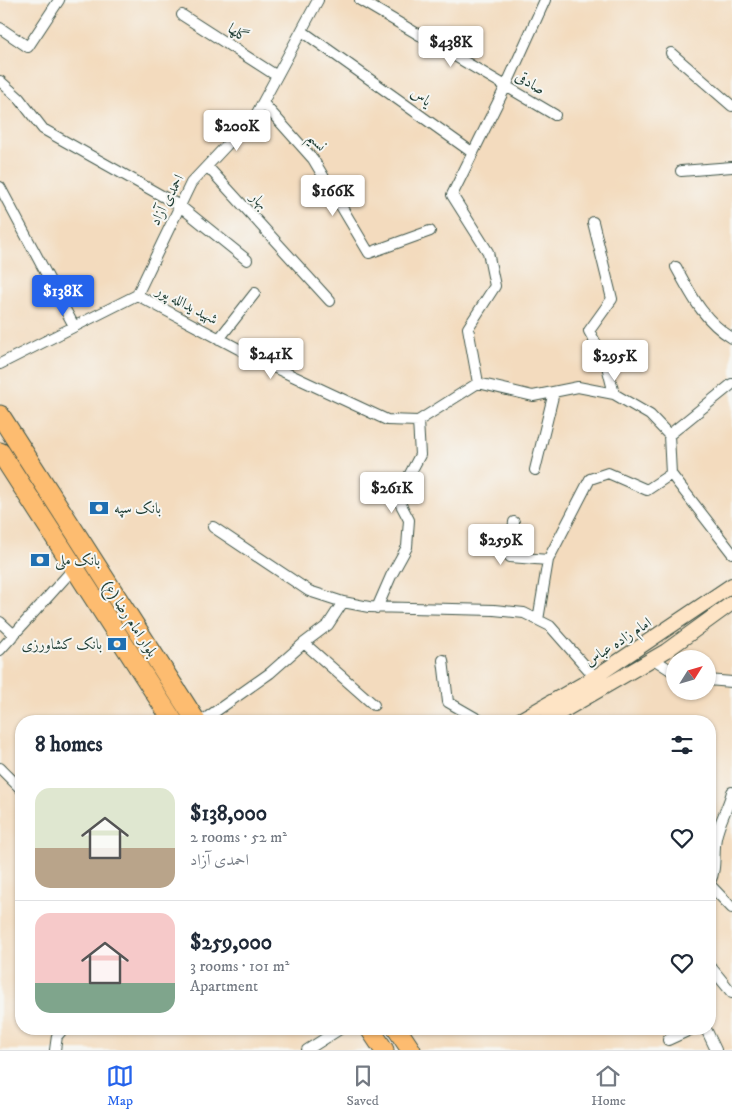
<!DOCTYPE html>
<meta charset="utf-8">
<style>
:root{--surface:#fff;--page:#f2f2f3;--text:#1f2937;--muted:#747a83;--line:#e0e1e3;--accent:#2563eb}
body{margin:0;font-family:"IM FELL DW Pica",Amiri,serif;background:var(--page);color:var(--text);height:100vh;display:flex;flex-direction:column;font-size:19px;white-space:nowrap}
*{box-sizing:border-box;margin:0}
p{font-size:16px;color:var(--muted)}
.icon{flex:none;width:28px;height:28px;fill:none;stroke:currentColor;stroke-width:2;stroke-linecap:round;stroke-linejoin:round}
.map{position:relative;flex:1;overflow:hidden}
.panel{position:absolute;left:15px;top:715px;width:701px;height:320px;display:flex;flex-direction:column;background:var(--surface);border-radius:20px;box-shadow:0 1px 4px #0004}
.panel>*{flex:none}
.needle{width:32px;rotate:53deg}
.fabs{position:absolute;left:666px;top:650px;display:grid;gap:10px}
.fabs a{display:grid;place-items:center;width:50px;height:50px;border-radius:50%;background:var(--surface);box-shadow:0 1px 4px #0004;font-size:25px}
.price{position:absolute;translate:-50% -42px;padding:0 11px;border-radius:5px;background:#fff;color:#222;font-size:16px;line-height:32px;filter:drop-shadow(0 1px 2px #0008)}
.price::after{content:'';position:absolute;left:50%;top:30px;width:15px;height:11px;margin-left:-8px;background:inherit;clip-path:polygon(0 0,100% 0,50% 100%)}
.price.current{background:var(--accent);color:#fff}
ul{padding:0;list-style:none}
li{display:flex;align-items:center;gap:15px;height:125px;padding:0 20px}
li+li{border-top:1px solid var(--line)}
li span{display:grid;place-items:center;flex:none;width:140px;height:100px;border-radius:15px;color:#555}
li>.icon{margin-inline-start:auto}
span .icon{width:60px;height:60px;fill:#fffc;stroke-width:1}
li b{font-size:21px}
h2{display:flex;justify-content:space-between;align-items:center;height:60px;padding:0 20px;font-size:21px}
.menu{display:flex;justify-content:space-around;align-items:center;height:70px;border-top:1px solid var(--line);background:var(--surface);font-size:14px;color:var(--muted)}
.menu a{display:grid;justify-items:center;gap:2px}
.menu .current{color:var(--accent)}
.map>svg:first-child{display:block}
</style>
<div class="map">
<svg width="732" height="1050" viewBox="0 0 732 1050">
<rect width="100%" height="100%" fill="#f6f6f2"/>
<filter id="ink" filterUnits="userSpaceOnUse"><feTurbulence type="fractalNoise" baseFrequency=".02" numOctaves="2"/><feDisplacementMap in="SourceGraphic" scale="10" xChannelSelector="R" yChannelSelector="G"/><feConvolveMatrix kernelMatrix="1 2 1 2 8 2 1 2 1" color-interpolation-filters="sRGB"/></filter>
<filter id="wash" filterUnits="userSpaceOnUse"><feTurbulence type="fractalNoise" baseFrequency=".0096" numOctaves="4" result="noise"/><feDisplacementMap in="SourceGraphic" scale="20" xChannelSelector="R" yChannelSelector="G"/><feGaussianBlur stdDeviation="1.12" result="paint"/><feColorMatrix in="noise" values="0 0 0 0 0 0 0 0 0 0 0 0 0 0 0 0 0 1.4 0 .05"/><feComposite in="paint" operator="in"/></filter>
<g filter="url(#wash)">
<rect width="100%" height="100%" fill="#f3dbbe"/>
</g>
<g filter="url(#ink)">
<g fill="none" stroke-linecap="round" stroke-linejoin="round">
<g stroke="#3f5549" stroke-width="12">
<path id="street" d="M 360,0 L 555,115
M 182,15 L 277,76
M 0,28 L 28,47 L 59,0
M 302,31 L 473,153
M 671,53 L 732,106
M 0,81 L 19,98 L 43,129 L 180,206 L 247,260
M 263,103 L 313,159 L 369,253 L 430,231
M 207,166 L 330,301
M 681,171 L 732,167
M 0,187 L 74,326
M 593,222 L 612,299 L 589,331 L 606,362 L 614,394
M 676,267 C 692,296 703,320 732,338
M 137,295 L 267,364 L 387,420 L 418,421 L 478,383 L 533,396 L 578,387 L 614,394 L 650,415 L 669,435 L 671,474 L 732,553
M 219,339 L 255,293
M 0,364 L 137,295 L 191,183 L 257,113 L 318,0
M 478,383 L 468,328 L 495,286 L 488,252 L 452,195 L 506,86 L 545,0
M 669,435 L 732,384
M 535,470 L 554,392
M 514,522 L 510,557 L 548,560
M 213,527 L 309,591 L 343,602
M 377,608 L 391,576 L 407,547 L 409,520 L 400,503 L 403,487 L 420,455 L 418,421
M 538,620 L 548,560 L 590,479 L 608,473 L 647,490 L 671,474
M 0,622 L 14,635
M 304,643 L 374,705
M 0,650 L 74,568
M 652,658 L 675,673
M 443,660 L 448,702 L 481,721
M 708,680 L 732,682
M 202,721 L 270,673 L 304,643 L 328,625 L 343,602 L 369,607 L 494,610 L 524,613 L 550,626 L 595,677
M 0,768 L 21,789
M 710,882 C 717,868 713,853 716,838 C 719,822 728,808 732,792
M 710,885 L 732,908
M 710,966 L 732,993
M 706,1029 L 716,1050
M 668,1040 L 692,1029
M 55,1050 L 57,1036 L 63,1029
M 307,1050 L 340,1029"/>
</g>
<g stroke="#3f5549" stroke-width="16">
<path id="secondary" d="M 518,721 L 595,677 L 732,585
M 546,721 L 666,651 L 732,603"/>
</g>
<g stroke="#3f5549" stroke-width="21">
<path id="highway" d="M 0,415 L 196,721
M 0,452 L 173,721
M 370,1029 L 384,1050
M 397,1029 L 411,1050"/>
</g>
<use href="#street" stroke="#fff" stroke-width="10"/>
<use href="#secondary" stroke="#fee4c5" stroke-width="14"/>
<use href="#highway" stroke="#fdbc6f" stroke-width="19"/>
</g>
</g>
<defs>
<g id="bank-bare" transform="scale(1.5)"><path d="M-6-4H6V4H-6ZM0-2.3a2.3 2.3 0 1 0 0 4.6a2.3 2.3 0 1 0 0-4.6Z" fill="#1f6fb2" stroke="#f6f6f2" stroke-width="2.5" paint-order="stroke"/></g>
</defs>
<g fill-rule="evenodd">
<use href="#bank-bare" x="99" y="508"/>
<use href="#bank-bare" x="40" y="560"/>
<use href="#bank-bare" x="117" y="644"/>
</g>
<g text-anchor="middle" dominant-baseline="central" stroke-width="4" stroke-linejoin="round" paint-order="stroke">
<g font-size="15" fill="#1f3d34" stroke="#f6f6f2">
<text transform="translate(238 33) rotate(33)">گلها</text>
<text transform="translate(530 83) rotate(31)">صادقی</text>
<text transform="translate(421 97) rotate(35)">یاس</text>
<text transform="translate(317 142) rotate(51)">نسیم</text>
<text transform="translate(167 200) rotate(-62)">احمدی آزاد</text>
<text transform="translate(259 201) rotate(47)">بهار</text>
<text transform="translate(187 305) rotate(28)">شهید یدالله پور</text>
<text transform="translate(130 619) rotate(57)">بلوار امام رضا (ع)</text>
<text transform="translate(618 642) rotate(-33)">امام زاده عباس</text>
</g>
<g font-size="15" fill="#1f3d34" stroke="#f6f6f2" text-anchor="start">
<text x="114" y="508">بانک سپه</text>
<text x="55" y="560">بانک ملی</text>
<text x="102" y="644" text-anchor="end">بانک کشاورزی</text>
</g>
</g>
</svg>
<div class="fabs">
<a><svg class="needle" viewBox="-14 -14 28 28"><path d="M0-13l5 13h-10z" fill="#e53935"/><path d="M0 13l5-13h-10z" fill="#747a83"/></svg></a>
</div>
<b class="price" style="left:451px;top:68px">$438K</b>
<b class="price" style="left:237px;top:152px">$200K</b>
<b class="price" style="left:333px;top:217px">$166K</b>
<b class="price current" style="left:63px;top:317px">$138K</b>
<b class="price" style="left:271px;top:380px">$241K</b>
<b class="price" style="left:615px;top:382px">$295K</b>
<b class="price" style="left:392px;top:514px">$261K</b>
<b class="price" style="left:501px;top:566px">$259K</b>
<section class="panel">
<h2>8 homes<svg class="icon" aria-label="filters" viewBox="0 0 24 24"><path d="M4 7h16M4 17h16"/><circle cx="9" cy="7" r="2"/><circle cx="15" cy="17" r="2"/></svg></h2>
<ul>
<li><span style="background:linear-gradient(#dfe7d0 60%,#b9a48a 0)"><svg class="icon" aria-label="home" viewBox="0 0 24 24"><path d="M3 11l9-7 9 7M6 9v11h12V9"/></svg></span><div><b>$138,000</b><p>2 rooms · 52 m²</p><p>احمدی آزاد</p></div><svg class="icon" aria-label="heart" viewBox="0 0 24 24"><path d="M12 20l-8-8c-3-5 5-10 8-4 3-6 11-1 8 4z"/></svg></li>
<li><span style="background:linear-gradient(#f6c9c9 70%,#7fa58c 0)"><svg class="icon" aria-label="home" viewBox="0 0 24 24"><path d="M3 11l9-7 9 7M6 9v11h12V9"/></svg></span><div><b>$259,000</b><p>3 rooms · 101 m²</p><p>Apartment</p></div><svg class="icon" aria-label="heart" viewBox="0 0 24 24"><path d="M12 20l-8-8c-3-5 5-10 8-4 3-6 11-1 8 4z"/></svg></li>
</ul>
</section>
</div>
<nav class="menu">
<a class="current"><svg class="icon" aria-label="map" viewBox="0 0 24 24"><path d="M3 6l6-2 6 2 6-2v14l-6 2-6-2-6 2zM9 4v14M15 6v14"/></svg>Map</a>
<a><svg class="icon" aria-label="saved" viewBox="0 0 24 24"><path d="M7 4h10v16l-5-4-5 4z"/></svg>Saved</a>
<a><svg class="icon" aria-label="home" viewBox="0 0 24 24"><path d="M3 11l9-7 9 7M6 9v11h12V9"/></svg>Home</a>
</nav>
